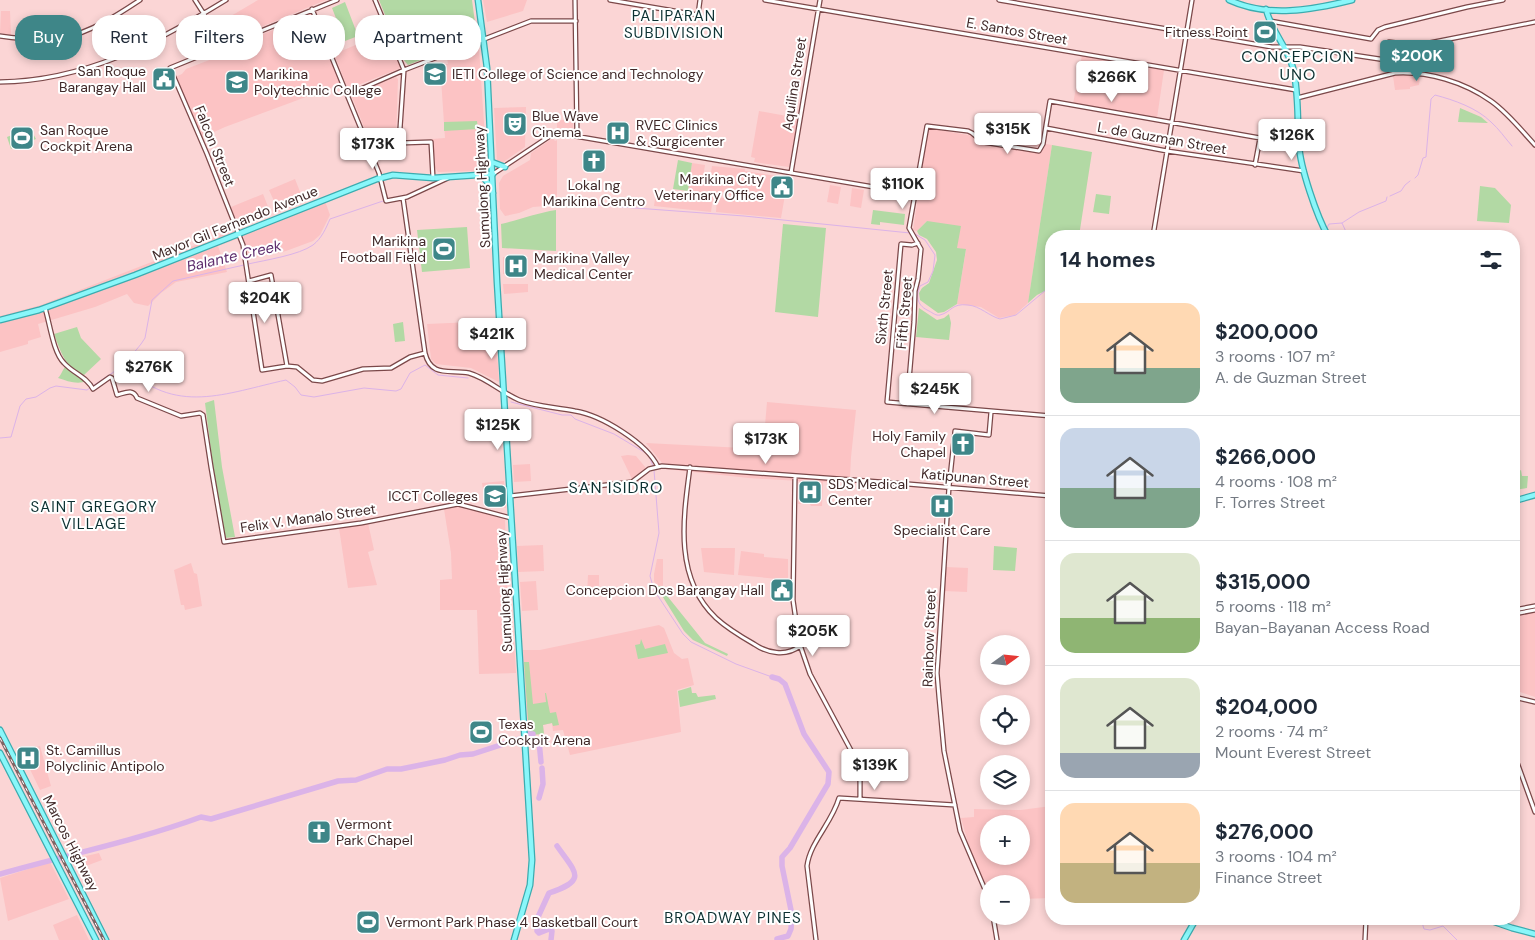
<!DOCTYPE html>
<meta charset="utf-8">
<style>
:root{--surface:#fff;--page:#f2f2f3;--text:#1f2937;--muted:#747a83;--line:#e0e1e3;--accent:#3e8688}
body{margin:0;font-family:"DM Sans",sans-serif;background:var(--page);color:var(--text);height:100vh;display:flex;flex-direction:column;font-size:19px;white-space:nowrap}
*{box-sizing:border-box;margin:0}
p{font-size:16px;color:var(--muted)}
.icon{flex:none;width:28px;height:28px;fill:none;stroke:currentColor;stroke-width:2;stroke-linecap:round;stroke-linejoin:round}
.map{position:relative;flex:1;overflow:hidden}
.sheet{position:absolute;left:1045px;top:230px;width:475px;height:695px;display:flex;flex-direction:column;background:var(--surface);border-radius:20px;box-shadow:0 2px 8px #0003}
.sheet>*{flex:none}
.banner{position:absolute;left:15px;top:15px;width:475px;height:45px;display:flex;gap:10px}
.needle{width:32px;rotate:75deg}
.tools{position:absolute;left:980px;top:635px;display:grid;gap:10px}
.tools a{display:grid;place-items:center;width:50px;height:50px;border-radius:50%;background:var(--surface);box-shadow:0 2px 8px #0003;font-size:25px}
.price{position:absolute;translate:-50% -42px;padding:0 11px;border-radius:5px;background:#fff;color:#222;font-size:16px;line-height:32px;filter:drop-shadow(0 1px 2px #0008)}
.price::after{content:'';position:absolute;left:50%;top:30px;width:15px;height:11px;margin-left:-8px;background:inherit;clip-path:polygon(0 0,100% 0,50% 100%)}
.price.selected{background:var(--accent);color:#fff}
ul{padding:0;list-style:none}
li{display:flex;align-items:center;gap:15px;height:125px;padding:0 15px}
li+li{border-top:1px solid var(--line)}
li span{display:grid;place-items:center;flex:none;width:140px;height:100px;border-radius:15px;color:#555}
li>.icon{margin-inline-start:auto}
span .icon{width:60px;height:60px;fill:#fffc;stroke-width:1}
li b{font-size:21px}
h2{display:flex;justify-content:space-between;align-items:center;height:60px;padding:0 15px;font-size:21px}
.tag{padding:0 18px;border-radius:20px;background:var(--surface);box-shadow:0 2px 8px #0003;font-size:18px;line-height:45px}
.tag.selected{background:var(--accent);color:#fff}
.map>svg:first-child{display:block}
</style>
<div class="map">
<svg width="1535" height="940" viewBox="0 0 1535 940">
<rect width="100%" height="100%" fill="#fbd5d5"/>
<path fill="#fcc3c4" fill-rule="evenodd" d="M 258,0 L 326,0 L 230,40 L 219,23 Z
M 483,0 L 527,0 L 523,11 L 487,22 Z
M 1,11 L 10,11 L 11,35 L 0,33 Z
M 312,13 L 341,84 L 225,127 L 201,138 L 175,77 L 182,74 L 186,69 L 212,59 L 212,57 L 238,47 L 237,44 L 286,25 Z
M 387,32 L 401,68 L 348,89 L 334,54 Z
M 477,46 L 479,48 L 487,168 L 475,171 L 438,172 L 434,166 L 432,139 L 445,138 L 440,64 L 448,64 L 447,58 Z
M 1082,55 L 1164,70 L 1157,118 L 1073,104 Z
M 1406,74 L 1420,76 L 1419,85 L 1410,87 L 1410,89 L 1395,90 L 1393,76 Z
M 396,77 L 398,79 L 396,139 L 370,142 L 352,97 L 356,93 Z
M 526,107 L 525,147 L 502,163 L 499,163 L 497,161 L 494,108 Z
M 759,111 L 798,118 L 789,167 L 754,162 L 755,158 L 751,157 Z
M 557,120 L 573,120 L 573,129 L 569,131 L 557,130 Z
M 1026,127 L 1044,131 L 1040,146 L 1036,147 L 1004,141 L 1005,136 L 1014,138 L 1025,131 Z
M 928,128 L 968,135 L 972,136 L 979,143 L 1036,153 L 1041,153 L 1046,144 L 1052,145 L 1028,303 L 1015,315 L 999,318 L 981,307 L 957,304 L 966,250 L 957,248 L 927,221 L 917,231 L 913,230 Z
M 553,138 L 555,141 L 557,140 L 557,205 L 533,207 L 519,213 L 505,216 L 500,209 L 499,183 L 503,176 L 530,160 L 531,153 Z
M 692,163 L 705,165 L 702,184 L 709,184 L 712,166 L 745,169 L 745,171 L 788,178 L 781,218 L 716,212 L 717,197 L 740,200 L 741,196 L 688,191 Z
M 295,179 L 304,202 L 279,212 L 269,190 Z
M 830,185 L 841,187 L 838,204 L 827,202 Z
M 852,188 L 864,190 L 861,208 L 850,206 Z
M 656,192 L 713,197 L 711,212 L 654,206 Z
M 263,194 L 271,214 L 238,227 L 231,207 Z
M 325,201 L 330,215 L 320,235 L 313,241 L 286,251 L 249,259 L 243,235 Z
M 234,230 L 237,239 L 218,246 L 227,272 L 176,282 L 161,293 L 148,306 L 134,303 L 127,294 L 95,307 L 38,324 L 41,337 L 28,341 L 28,344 L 0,352 L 0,316 L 41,305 Z
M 503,257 L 528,258 L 528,274 L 503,274 Z
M 503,284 L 528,284 L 528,292 L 504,294 Z
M 495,321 L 499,382 L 471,368 L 436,364 L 431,359 L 427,324 Z
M 767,402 L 856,410 L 851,457 L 850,477 L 1051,494 L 1051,499 L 977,491 L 823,482 L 822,506 L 811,506 L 810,504 L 798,504 L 799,481 L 749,478 L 656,468 L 656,466 L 662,463 L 646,443 L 763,449 Z
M 628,455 L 636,456 L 646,468 L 632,479 L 621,456 Z
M 530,464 L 531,481 L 514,482 L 513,465 Z
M 504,481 L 506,508 L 485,502 L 482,483 Z
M 454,506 L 465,507 L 505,520 L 508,609 L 512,610 L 516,673 L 479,674 L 477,610 L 440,610 L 440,580 L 452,579 L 451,553 L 444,509 Z
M 368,523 L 374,550 L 368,552 L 377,585 L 348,588 L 339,528 Z
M 543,545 L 544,571 L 518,572 L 517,546 Z
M 701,548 L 735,548 L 734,575 L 704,572 Z
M 741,551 L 764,554 L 764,557 L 788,559 L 788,580 L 738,575 Z
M 657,559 L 663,559 L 663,586 L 656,586 L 654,581 L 654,574 Z
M 191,563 L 194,573 L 197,574 L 202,606 L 185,610 L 184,605 L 181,605 L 174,570 Z
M 946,567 L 968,568 L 967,592 L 944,591 Z
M 588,575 L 599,575 L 599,594 L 587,594 Z
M 536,581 L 538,610 L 522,611 L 520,582 Z
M 1535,612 L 1535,697 L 1514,690 L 1514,615 Z
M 659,625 L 664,628 L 674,653 L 682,659 L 688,658 L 694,685 L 677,690 L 681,732 L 570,755 L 563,730 L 553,731 L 552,723 L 543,725 L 544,734 L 528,735 L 523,650 L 540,650 Z
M 40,746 L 51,786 L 40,790 L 24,757 L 29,749 Z
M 54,796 L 65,835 L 61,836 L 43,801 Z
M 1051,806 L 1051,898 L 1021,899 L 1021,884 L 989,884 L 989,895 L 970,850 L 961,818 L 974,817 L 974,809 L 1021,810 ZM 989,824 L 1021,824 L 1021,856 L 989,856 Z
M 99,853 L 102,860 L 78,869 L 73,859 Z
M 50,862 L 69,899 L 8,921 L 0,878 Z
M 77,915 L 89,940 L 59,940 L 53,925 Z"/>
<path fill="#b2d9a4" d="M 379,0 L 472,0 L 477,38 L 408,65 L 403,59 L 402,50 L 404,49 L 402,46 L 398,47 Z
M 345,2 L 358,36 L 345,41 L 332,8 Z
M 1460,108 L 1481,117 L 1488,123 L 1458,122 Z
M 477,121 L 478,129 L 444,131 L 444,122 Z
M 30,128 L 36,139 L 11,149 L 7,137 Z
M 1052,145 L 1092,152 L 1079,236 L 1051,236 L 1051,288 L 1037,295 L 1028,303 Z
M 678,160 L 692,163 L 688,191 L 673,189 Z
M 1480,186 L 1495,188 L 1511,205 L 1509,223 L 1477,221 Z
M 1096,194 L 1111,196 L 1109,214 L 1093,212 Z
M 556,210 L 556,251 L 502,248 L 501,224 C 519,220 537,213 556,210 Z
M 873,210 L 905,214 L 904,225 L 880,222 L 880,225 L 871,224 Z
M 927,221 L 961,226 L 957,248 L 966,249 L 957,304 L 944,312 L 938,313 L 920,300 L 919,293 L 922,288 L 929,283 L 937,260 L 936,252 L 927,239 L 919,235 L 917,231 Z
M 783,224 L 826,228 L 818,317 L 775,312 Z
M 467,227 L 470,268 L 422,272 L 417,230 Z
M 919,308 L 937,320 L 944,318 L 949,314 L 951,323 L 949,340 L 916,337 Z
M 403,322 L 405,341 L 395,342 L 393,324 Z
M 77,327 L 81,338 L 101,359 L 84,375 C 66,370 60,350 54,334 Z
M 66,366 C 73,372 81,376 86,381 C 78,385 67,381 58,378 C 62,374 62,370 66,366 Z
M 214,400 L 222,467 L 235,537 L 225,538 L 216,490 L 205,403 Z
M 1521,470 L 1522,476 L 1528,476 L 1527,488 L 1514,490 L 1514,474 Z
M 994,546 L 1017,548 L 1015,571 L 993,570 Z
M 656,586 L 663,586 L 664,592 L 705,643 L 728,654 L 727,656 L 693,640 L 684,631 Z
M 641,639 L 645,649 L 665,644 L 668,653 L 638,659 L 635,645 L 640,644 Z
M 524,662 L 529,662 L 533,704 L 546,702 L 545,693 L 546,693 L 550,713 L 556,712 L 559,725 L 553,726 L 552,723 L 543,725 L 544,734 L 529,735 Z
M 691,687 L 692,693 L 696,693 L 698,697 L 715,695 L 716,699 L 680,707 L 678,691 Z"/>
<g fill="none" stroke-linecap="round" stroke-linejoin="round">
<path stroke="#dbb3e8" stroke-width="1" d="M 1415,178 L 1418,175 L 1423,158 L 1426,157 L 1431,99 L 1435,95 C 1454,100 1477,108 1491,122 C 1499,129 1505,138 1512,146
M 1390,196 L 1401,191 L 1405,185 L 1410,181
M 581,204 L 744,216 L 910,233
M 1342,223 L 1359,212 L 1386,201 L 1387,197
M 1327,228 L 1329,224 L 1342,223 L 1348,236
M 915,234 L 925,240 L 935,255 L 933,271 L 928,282 L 920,286 C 915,298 918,306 929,311 C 933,313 936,316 940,315 C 952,312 951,303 968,305 C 980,306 989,316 1000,319 L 1016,315 L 1046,290 L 1051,290
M 1322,236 L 1324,231
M 248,264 C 266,260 299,255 313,245 C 322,238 326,228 330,219 L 383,201
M 124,365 C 174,417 226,393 286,380 L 295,387 L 301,395 L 314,397 L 364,388 L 396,391 L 401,389 L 410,373 L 425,365 L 438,375 L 468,378
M 511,402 L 562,415 L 571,415 L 575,419 L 614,434 L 644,452
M 0,438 L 11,437 L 20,406 L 26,399 L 36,397 L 50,388 L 56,386 L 87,390 L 124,365 L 141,344 L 145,338 L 152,300 L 173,281 L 244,265
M 649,456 L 653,466
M 654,470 L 659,533 L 650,576 L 654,590 L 683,634 L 691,642 L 736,664 L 772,677
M 1421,919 L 1424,929 L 1430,930 L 1443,926 L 1457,940"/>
<path stroke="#dbb3e8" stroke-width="5.5" d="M 772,677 L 779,679 L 785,684 L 804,734 L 829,772 L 828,784 L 790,848 L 782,857 L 782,866 L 792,915 L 791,929 L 788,936 L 777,939
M 528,734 L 533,734
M 539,741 L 541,762
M 539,798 L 543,784 L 542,768
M 0,874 C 67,855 135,841 201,817 L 211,819 L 338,781 L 356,780 L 387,769 L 401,769 L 445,760 L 460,755 L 473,754 L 519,739
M 551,940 L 552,931 L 549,929 L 539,933 L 537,931 L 538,917 L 549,893 C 588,880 576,873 557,846"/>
<g stroke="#7b4849" stroke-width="5.5">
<path id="minor" d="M 195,0 L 225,47
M 337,0 L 170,68 L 207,154 L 243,245 L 262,370 L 287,366 L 297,367 L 313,380 L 322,381 L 363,369 L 391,368 L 410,357 L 425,353
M 375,0 L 404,70 L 399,143 L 431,142 L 433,178
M 575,0 L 577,136
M 610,0 L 698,15 L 700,0
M 765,0 L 1296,90
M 999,0 L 1272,47 L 1300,47 L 1386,60 L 1389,42 L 1414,45 L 1424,44 L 1535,22
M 312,9 L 379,173 L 386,201 L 407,197 L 448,178
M 1270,21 L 1371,39 L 1378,30 L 1385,27 L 1467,7 L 1503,0
M 0,36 C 20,39 42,41 63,38 C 91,32 116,16 140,0
M 0,82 C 85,81 156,43 226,0
M 347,95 L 404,70 L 531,21 L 576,21
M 1297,98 L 1395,73 C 1428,71 1464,82 1491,101 C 1508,113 1521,130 1535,145
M 1046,128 L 1167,151 L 1304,171
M 791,173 L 820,0
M 493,174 L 553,134 L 563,134 L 915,194
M 403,198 L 425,353 C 431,378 450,369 469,373 C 487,378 502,393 519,400 C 537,407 556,407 575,411 C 601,415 647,443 658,467
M 1153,236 L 1192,0
M 918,243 L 912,245 L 901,244 L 887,402 L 1051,416
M 249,281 L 271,275 L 287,366
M 45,308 C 50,324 53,352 64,363 C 74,374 86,376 93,389 L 110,377 L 112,378 L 117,395 C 125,393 133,388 137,398 L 181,416 L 200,413 L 203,415 L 211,467 L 224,542 L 361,523 L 458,504 L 511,518
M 907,404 L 914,322 L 915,291 L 918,279 L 921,249 L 909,228 L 927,126 L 968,131 L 972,133 L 983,142 L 1039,151 L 1043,144 L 1050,101 L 1260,138 L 1255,165
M 690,467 C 683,519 674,578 716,618 C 728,629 740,636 754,644 C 767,653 786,657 800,646
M 795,477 L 793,600 L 799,642 L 810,674 L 854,756 L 860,775 L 860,799
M 510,496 L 632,482 L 649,469 L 662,466 L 908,484 L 1051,496
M 1514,610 L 1535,606
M 1514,614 L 1535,610
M 1514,697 L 1535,702
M 1514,754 L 1535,812
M 989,899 L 960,831 L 944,751 L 939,697 L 937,673 L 939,645 L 949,487 L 955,431 L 989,435 L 991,412
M 993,916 L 997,940
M 816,940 L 807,866 C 810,842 832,823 839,798 L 955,805
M 1365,940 L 1366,919"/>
</g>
<g stroke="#3cacaf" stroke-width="7">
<path id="major" d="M 478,0 L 487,68 L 497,282 L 532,860 L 530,885 L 514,940
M 1229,0 C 1268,18 1312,10 1352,0
M 1266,9 C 1271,31 1287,46 1293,68 C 1299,93 1297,119 1299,145 C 1300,167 1317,217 1328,236
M 492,162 L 505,167
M 481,175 L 488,183 L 493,193
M 0,320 L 39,310 L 135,275 L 377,179 L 393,175 L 433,178 L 493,174
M 1514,501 L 1535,495
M 0,730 L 106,940
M 0,753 L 96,940
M 1486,919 L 1512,928 L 1535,934
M 1184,940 L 1196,919"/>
</g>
<use href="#minor" stroke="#fff" stroke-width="3"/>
<use href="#major" stroke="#89f7fa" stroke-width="4.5"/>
<g stroke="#806464" stroke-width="3">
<path id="rail" d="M 0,738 L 104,940"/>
</g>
<use href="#rail" stroke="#fff" stroke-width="1" stroke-dasharray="4" stroke-linecap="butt"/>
</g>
<defs>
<g id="stadium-square" transform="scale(1.25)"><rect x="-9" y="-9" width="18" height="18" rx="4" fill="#3e8688" stroke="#fff"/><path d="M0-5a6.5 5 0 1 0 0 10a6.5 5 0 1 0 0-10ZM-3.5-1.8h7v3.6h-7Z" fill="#fff"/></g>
<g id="university-square" transform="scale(1.25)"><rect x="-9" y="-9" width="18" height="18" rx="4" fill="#3e8688" stroke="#fff"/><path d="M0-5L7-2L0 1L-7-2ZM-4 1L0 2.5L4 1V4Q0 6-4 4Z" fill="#fff"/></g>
<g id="civic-square" transform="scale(1.25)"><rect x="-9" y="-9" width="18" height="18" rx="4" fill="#3e8688" stroke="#fff"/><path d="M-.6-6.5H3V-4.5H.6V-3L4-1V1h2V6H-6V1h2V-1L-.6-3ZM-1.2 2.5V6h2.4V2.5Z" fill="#fff"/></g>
<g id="theatre-square" transform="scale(1.25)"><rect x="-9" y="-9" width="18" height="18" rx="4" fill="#3e8688" stroke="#fff"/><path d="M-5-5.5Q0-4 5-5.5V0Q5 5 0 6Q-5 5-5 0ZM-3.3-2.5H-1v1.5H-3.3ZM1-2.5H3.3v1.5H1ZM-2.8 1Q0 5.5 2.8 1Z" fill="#fff"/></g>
<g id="hospital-square" transform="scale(1.25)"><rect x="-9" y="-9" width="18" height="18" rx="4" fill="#3e8688" stroke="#fff"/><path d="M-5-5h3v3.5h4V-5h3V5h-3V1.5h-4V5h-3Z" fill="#fff"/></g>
<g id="church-square" transform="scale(1.25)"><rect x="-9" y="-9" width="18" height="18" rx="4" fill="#3e8688" stroke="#fff"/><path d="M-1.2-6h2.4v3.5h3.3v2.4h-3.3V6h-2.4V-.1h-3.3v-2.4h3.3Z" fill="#fff"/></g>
</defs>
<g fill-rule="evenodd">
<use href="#stadium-square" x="1265" y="32"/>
<use href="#university-square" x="435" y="74"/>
<use href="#civic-square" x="164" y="79"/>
<use href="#university-square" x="237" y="82"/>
<use href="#theatre-square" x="515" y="124"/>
<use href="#hospital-square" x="618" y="133"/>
<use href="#stadium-square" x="22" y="138"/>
<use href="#church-square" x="594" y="161"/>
<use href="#civic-square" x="782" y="187"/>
<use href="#stadium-square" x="444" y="249"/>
<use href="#hospital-square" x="516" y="266"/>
<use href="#church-square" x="963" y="444"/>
<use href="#hospital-square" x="810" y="492"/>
<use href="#university-square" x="495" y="496"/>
<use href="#hospital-square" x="942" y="506"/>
<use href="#civic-square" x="782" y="590"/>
<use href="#stadium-square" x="481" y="732"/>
<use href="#hospital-square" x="28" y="758"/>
<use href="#church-square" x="319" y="832"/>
<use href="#stadium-square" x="368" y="922"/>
</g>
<g text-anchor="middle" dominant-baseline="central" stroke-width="4" stroke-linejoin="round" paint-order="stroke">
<g font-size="14" fill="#402929" stroke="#fff">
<text transform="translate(1017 31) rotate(10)">E. Santos Street</text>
<text transform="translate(794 84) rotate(-81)">Aquilina Street</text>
<text transform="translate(1162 138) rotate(10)">L. de Guzman Street</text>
<text transform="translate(215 146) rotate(68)">Falcon Street</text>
<text transform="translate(482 187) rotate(-93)">Sumulong Highway</text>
<text transform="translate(235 223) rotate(-22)">Mayor Gil Fernando Avenue</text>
<text transform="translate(884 307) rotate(-84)">Sixth Street</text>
<text transform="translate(904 313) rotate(-85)">Fifth Street</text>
<text transform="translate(975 478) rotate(5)">Katipunan Street</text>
<text transform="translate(308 518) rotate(-8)">Felix V. Manalo Street</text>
<text transform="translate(504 591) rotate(-93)">Sumulong Highway</text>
<text transform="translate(929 638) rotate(-88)">Rainbow Street</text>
<text transform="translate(71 843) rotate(63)">Marcos Highway</text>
</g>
<g font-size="14" fill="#402929" stroke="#fff" text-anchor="start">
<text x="1248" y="32" text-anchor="end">Fitness Point</text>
<text x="146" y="71" text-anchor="end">San Roque<tspan x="146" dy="16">Barangay Hall</tspan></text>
<text x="254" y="74">Marikina<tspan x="254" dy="16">Polytechnic College</tspan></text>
<text x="452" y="74">IETI College of Science and Technology</text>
<text x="532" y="116">Blue Wave<tspan x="532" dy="16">Cinema</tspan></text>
<text x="636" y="125">RVEC Clinics<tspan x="636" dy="16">&amp; Surgicenter</tspan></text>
<text x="40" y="130">San Roque<tspan x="40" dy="16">Cockpit Arena</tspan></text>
<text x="764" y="179" text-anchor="end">Marikina City<tspan x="764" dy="16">Veterinary Office</tspan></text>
<text x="594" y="185" text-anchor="middle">Lokal ng<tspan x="594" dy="16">Marikina Centro</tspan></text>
<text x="426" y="241" text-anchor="end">Marikina<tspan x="426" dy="16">Football Field</tspan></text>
<text x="534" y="258">Marikina Valley<tspan x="534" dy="16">Medical Center</tspan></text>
<text x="946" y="436" text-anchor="end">Holy Family<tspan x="946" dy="16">Chapel</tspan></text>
<text x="828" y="484">SDS Medical<tspan x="828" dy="16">Center</tspan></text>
<text x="478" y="496" text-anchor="end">ICCT Colleges</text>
<text x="942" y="530" text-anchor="middle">Specialist Care</text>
<text x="764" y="590" text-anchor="end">Concepcion Dos Barangay Hall</text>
<text x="498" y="724">Texas<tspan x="498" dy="16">Cockpit Arena</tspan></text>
<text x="46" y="750">St. Camillus<tspan x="46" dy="16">Polyclinic Antipolo</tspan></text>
<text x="336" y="824">Vermont<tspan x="336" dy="16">Park Chapel</tspan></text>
<text x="386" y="922">Vermont Park Phase 4 Basketball Court</text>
</g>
<g font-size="15" letter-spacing="1" fill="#0d3132" stroke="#fff">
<text x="674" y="16">PALIPARAN<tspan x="674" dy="17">SUBDIVISION</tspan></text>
<text x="94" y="507">SAINT GREGORY<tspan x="94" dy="17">VILLAGE</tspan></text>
<text x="733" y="918">BROADWAY PINES</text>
</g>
<g font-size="15" font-style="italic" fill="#5e2d6d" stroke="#fff">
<text transform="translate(234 256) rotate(-13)">Balante Creek</text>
</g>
<g font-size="16" letter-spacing="1" fill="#0d3132" stroke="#fff">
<text x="1298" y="56">CONCEPCION<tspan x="1298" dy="18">UNO</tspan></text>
<text x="616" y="487">SAN ISIDRO</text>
</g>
</g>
</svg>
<div class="tools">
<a><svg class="needle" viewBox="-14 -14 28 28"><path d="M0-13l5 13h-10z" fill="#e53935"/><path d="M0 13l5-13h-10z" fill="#747a83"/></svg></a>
<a><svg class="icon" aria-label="locate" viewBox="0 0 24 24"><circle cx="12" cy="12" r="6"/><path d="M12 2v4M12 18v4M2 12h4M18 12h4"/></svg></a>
<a><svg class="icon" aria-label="layers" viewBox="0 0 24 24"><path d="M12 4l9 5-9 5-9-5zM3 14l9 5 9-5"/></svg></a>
<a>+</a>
<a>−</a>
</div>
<b class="price selected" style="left:1417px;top:82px">$200K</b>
<b class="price" style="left:1112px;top:103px">$266K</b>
<b class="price" style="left:1008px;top:155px">$315K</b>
<b class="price" style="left:1292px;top:161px">$126K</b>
<b class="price" style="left:373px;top:170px">$173K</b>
<b class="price" style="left:903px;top:210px">$110K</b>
<b class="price" style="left:265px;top:324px">$204K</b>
<b class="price" style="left:492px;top:360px">$421K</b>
<b class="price" style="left:149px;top:393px">$276K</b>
<b class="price" style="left:935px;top:415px">$245K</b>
<b class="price" style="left:498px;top:451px">$125K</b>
<b class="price" style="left:766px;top:465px">$173K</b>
<b class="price" style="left:813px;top:657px">$205K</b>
<b class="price" style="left:875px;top:791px">$139K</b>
<div class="banner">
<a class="tag selected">Buy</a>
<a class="tag">Rent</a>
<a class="tag">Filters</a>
<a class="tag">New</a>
<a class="tag">Apartment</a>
</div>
<section class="sheet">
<h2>14 homes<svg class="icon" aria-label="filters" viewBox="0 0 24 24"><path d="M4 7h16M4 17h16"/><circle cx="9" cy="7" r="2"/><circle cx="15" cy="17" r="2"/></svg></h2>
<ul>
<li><span style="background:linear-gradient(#ffd9b3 65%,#7fa58c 0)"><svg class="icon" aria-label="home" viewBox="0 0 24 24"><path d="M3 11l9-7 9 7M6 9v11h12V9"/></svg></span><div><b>$200,000</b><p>3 rooms · 107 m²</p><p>A. de Guzman Street</p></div></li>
<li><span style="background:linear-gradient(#c9d6e8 60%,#7fa58c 0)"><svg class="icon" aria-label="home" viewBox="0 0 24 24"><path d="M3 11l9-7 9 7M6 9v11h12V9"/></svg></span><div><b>$266,000</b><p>4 rooms · 108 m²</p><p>F. Torres Street</p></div></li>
<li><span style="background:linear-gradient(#dfe7d0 65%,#8fb573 0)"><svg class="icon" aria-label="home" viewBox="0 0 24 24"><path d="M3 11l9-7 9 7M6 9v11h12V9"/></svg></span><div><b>$315,000</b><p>5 rooms · 118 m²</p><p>Bayan-Bayanan Access Road</p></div></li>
<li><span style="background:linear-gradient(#dfe7d0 75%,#9aa5b1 0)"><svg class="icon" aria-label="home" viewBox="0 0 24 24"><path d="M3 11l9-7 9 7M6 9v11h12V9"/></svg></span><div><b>$204,000</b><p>2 rooms · 74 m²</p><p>Mount Everest Street</p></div></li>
<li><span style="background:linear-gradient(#ffd9b3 60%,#c2b280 0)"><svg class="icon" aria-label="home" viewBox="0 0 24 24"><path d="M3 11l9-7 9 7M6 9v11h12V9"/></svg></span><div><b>$276,000</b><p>3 rooms · 104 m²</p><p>Finance Street</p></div></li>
</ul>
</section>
</div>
